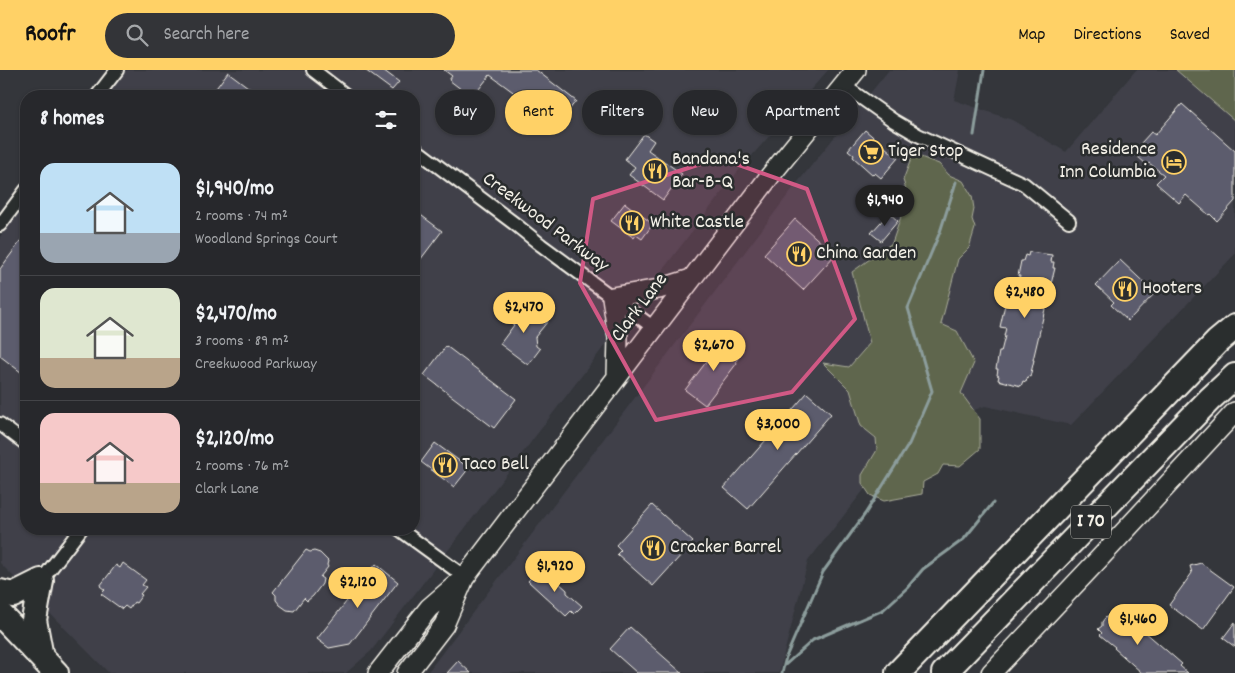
<!DOCTYPE html>
<meta charset="utf-8">
<style>
:root{--surface:#27282c;--page:#333438;--text:#f1f3f6;--muted:#a4a6a9;--line:#434448;--accent:#ffd166}
body{margin:0;font-family:Dekko,sans-serif;background:var(--page);color:var(--text);height:100vh;display:flex;flex-direction:column;font-size:19px;white-space:nowrap}
*{box-sizing:border-box;margin:0}
p{font-size:16px;color:var(--muted)}
.icon{flex:none;width:28px;height:28px;fill:none;stroke:currentColor;stroke-width:2;stroke-linecap:round;stroke-linejoin:round}
.map{position:relative;flex:1;overflow:hidden}
.drawer{position:absolute;left:20px;top:20px;width:400px;height:445px;display:flex;flex-direction:column;background:var(--surface);border-radius:20px;box-shadow:0 1px 4px #0004,0 0 0 1px var(--line)}
.drawer>*{flex:none}
.guide{position:absolute;left:435px;top:20px;width:475px;height:45px;display:flex;gap:10px}
.price{position:absolute;translate:-50% -42px;padding:0 11px;border-radius:18px;background:var(--accent);color:#111;font-size:16px;line-height:32px;filter:drop-shadow(0 1px 2px #0008)}
.price::after{content:'';position:absolute;left:50%;top:30px;width:15px;height:11px;margin-left:-8px;background:inherit;clip-path:polygon(0 0,100% 0,50% 100%)}
.price.active{background:#222;color:#fff}
ul{padding:0;list-style:none}
li{display:flex;align-items:center;gap:15px;height:125px;padding:0 20px}
li+li{border-top:1px solid var(--line)}
li span{display:grid;place-items:center;flex:none;width:140px;height:100px;border-radius:15px;color:#555}
li>.icon{margin-inline-start:auto}
span .icon{width:60px;height:60px;fill:#fffc;stroke-width:1}
li b{font-size:21px}
h2{display:flex;justify-content:space-between;align-items:center;height:60px;padding:0 20px;font-size:21px}
.tag{padding:0 18px;border-radius:22px;background:var(--surface);box-shadow:0 1px 4px #0004,0 0 0 1px var(--line);font-size:18px;line-height:45px}
.tag.active{background:var(--accent);color:#111}
header{display:flex;align-items:center;gap:30px;box-sizing:border-box;height:70px;padding:0 25px;background:var(--accent);color:#111}
header strong{font-size:24px}
nav{display:flex;gap:28px;margin-inline-start:auto;font-size:18px}
.search{width:350px;height:45px;background:var(--page);display:flex;align-items:center;gap:12px;box-sizing:border-box;padding:0 18px;border-radius:28px;color:var(--muted);font-size:19px}
.map>svg:first-child{display:block}
</style>
<header>
<strong>Roofr</strong>
<div class="search"><svg class="icon" aria-label="search" viewBox="0 0 24 24"><circle cx="10" cy="10" r="6"/><path d="M15 15l6 6"/></svg>Search here</div>
<nav><a>Map</a><a>Directions</a><a>Saved</a></nav>
</header>
<div class="map">
<svg width="1235" height="603" viewBox="0 0 1235 603">
<rect width="100%" height="100%" fill="#34363b"/>
<filter id="ink" filterUnits="userSpaceOnUse"><feTurbulence type="fractalNoise" baseFrequency=".02" numOctaves="2"/><feDisplacementMap in="SourceGraphic" scale="10" xChannelSelector="R" yChannelSelector="G"/><feConvolveMatrix kernelMatrix="1 2 1 2 8 2 1 2 1" color-interpolation-filters="sRGB"/></filter>
<g filter="url(#ink)">
<path fill="#40414a" d="M 126,0 L 828,0 L 739,100 L 371,581 L 346,603 L 109,603 L 0,493 L 0,167 L 26,132 L 26,459 L 414,459 L 414,26 L 106,26 Z
M 889,0 L 960,0 L 954,30 L 1012,50 L 1066,82 L 1136,0 L 1209,0 L 1235,22 L 1235,184 L 1071,355 L 985,336 L 908,364 L 808,491 L 779,603 L 427,603 L 794,117 Z"/>
<path fill="#5f664d" stroke="#aaac9a" d="M 1176,0 L 1235,0 L 1235,51 Z
M 913,84 L 939,94 L 949,105 L 963,111 L 972,126 L 974,139 L 972,149 L 975,158 L 969,178 L 958,189 L 941,254 L 957,261 L 974,293 L 961,323 L 980,349 L 980,379 L 960,396 L 943,395 L 938,404 L 923,412 L 922,424 L 884,431 L 870,425 L 862,413 L 862,405 L 877,380 L 876,368 L 861,356 L 850,320 L 823,293 L 849,297 L 870,273 L 852,202 L 892,173 L 908,126 L 903,110 Z"/>
<g fill="none" stroke-linecap="round" stroke-linejoin="round">
<path stroke="#8c9d9c" stroke-width="3" d="M 974,65 L 984,0
M 784,596 L 813,570 L 883,540 L 907,518 L 923,499 L 964,469 L 993,433
M 782,603 L 786,587 L 823,502 L 865,444 L 909,374 L 932,321 L 908,238 L 940,162 L 956,112"/>
</g>
<path fill="#5b5b6d" stroke="#f4f1e8" d="M 365,0 L 383,0 L 399,12 L 392,20 Z
M 444,0 L 536,0 L 576,31 L 558,54 L 555,51 L 553,54 L 541,44 L 542,42 L 525,29 L 524,30 L 490,5 L 475,24 L 473,22 L 470,26 L 449,10 L 452,6 Z
M 228,2 L 260,26 L 221,26 L 214,21 Z
M 1182,34 L 1235,81 L 1235,131 L 1217,151 L 1210,144 L 1209,145 L 1186,125 L 1179,133 L 1156,113 L 1164,105 L 1149,93 L 1147,95 L 1136,85 L 1145,76 L 1141,73 L 1151,62 L 1155,65 Z
M 865,60 L 898,88 L 881,108 L 875,103 L 873,105 L 853,87 L 854,85 L 848,80 Z
M 644,64 L 654,71 L 648,80 L 682,104 L 663,130 L 629,105 L 635,97 L 625,89 Z
M 625,133 L 653,154 L 642,169 L 636,165 L 634,168 L 611,151 Z
M 414,140 L 442,161 L 414,198 Z
M 889,143 L 898,151 L 881,171 L 871,163 Z
M 795,149 L 835,185 L 803,220 L 764,184 Z
M 26,164 L 26,306 L 0,286 L 0,199 Z
M 1029,182 L 1052,185 L 1051,192 L 1054,192 L 1053,198 L 1055,198 L 1051,214 L 1048,214 L 1044,231 L 1046,232 L 1044,238 L 1045,239 L 1033,290 L 1034,290 L 1030,307 L 1028,306 L 1026,312 L 1023,311 L 1021,316 L 998,310 L 999,306 L 997,305 L 998,299 L 996,299 L 999,282 L 1001,282 L 1005,266 L 1004,266 L 1006,258 L 1000,257 L 1006,230 L 1012,231 L 1014,224 L 1016,224 L 1020,206 L 1018,206 L 1021,191 L 1023,191 L 1025,185 L 1028,186 Z
M 1120,190 L 1155,223 L 1128,251 L 1111,235 L 1114,232 L 1096,215 Z
M 524,233 L 548,251 L 535,267 L 536,276 L 540,279 L 528,295 L 500,274 L 514,255 L 510,252 Z
M 722,271 L 731,278 L 735,273 L 743,280 L 736,291 L 737,293 L 705,335 L 685,320 Z
M 446,276 L 516,329 L 494,358 L 424,305 Z
M 807,323 L 831,344 L 748,439 L 724,418 Z
M 435,373 L 469,398 L 454,417 L 421,392 Z
M 652,435 L 693,472 L 653,516 L 617,484 L 621,480 L 616,475 Z
M 306,480 L 310,482 L 314,481 L 320,483 L 328,491 L 327,495 L 328,497 L 320,507 L 323,509 L 322,514 L 313,526 L 307,531 L 304,528 L 294,541 L 287,540 L 280,535 L 276,530 L 276,525 L 273,522 Z
M 123,493 L 146,510 L 142,515 L 146,517 L 140,524 L 142,525 L 136,533 L 134,532 L 129,539 L 125,536 L 122,539 L 101,524 L 105,520 L 100,516 L 116,495 L 120,498 Z
M 1201,493 L 1234,517 L 1203,560 L 1169,535 L 1192,503 L 1190,496 Z
M 376,494 L 398,512 L 350,574 L 329,578 L 317,569 Z
M 540,498 L 556,514 L 558,512 L 567,520 L 567,523 L 582,536 L 574,544 L 571,541 L 566,546 L 528,511 Z
M 1116,540 L 1119,543 L 1121,541 L 1182,594 L 1180,596 L 1188,603 L 1142,603 L 1114,578 L 1115,577 L 1100,565 L 1102,563 L 1098,559 L 1102,556 L 1102,552 L 1105,548 Z
M 1235,552 L 1235,577 L 1223,568 Z
M 630,557 L 682,603 L 637,603 L 610,579 Z
M 458,591 L 471,603 L 447,603 Z"/>
<g fill="none" stroke-linecap="round" stroke-linejoin="round">
<g stroke="#f4f1e8" stroke-width="16">
<path id="street" d="M 313,0 L 347,26
M 843,15 L 894,51 L 918,65 L 1024,114 L 1069,151
M 97,26 L 117,0
M 414,78 L 515,154 L 541,175 L 654,258
M 0,155 L 26,120
M 0,354 L 26,374
M 399,459 L 465,507
M 41,511 L 81,459"/>
</g>
<g stroke="#f4f1e8" stroke-width="22">
<path id="secondary" d="M 617,306 L 618,268 L 612,227 L 659,219 L 691,209
M 378,603 L 429,538 L 465,507 L 770,106 L 856,0
M 407,603 L 444,555 L 463,511
M 991,603 L 1098,490 L 1235,342"/>
</g>
<g stroke="#f4f1e8" stroke-width="28">
<path id="highway" d="M 41,511 L 34,550 L 41,587
M 0,522 L 13,525 L 41,511
M 0,544 L 56,603
M 898,603 L 1217,272 L 1235,257
M 944,603 L 1210,329 L 1235,306"/>
</g>
<use href="#street" stroke="#2a2d2e" stroke-width="12"/>
<use href="#secondary" stroke="#2a2d2e" stroke-width="19"/>
<use href="#highway" stroke="#2a2d2e" stroke-width="24"/>
</g>
</g>
<path fill="#d15985" fill-opacity="0.2" stroke="#d15985" stroke-width="4" stroke-linejoin="round" d="M 719,88 L 807,119 L 855,249 L 792,322 L 656,350 L 580,213 L 593,129 Z"/>
<defs>
<g id="supermarket-ring" transform="scale(1.25)"><circle r="9.5" fill="#2a2d2e" stroke="#ffd166" stroke-width="1.5"/><path d="M-6-5.5h2.5l.6 2H6L4.5 2H-2.5L-4.4-4H-6ZM-1.5 3.2a1.3 1.3 0 1 0 .1 0ZM3 3.2a1.3 1.3 0 1 0 .1 0Z" fill="#ffd166"/></g>
<g id="hotel-ring" transform="scale(1.25)"><circle r="9.5" fill="#2a2d2e" stroke="#ffd166" stroke-width="1.5"/><path d="M-6-4.5h1.5V1H6V5H4.5V3h-9V5H-6ZM-4 0a1.8 1.8 0 1 1 3.6 0ZM.5 0V-2.5h3Q6-2.5 6 0Z" fill="#ffd166"/></g>
<g id="restaurant-ring" transform="scale(1.25)"><circle r="9.5" fill="#2a2d2e" stroke="#ffd166" stroke-width="1.5"/><path d="M-5-6h1v4h1v-4h1v4h1v-4h1v5L-1.5 .5V6h-2V.5L-5-1ZM5-6V6H3V1.5H1.5Q1.5-4 5-6Z" fill="#ffd166"/></g>
</defs>
<g fill-rule="evenodd">
<use href="#supermarket-ring" x="871" y="82"/>
<use href="#hotel-ring" x="1174" y="92"/>
<use href="#restaurant-ring" x="655" y="101"/>
<use href="#restaurant-ring" x="632" y="153"/>
<use href="#restaurant-ring" x="799" y="184"/>
<use href="#restaurant-ring" x="1125" y="219"/>
<use href="#restaurant-ring" x="445" y="395"/>
<use href="#restaurant-ring" x="653" y="478"/>
</g>
<g text-anchor="middle" dominant-baseline="central" stroke-width="5" stroke-linejoin="round" paint-order="stroke">
<rect fill="#2a2d2e" stroke="#b7b6b0" stroke-width="1" x="1071" y="435.5" width="40" height="33" rx="4"/>
<g font-size="19" font-weight="bold" fill="#f4f1e8">
<text x="1091" y="452">I 70</text>
</g>
<g font-size="20" fill="#f4f1e8" stroke="#2a2d2e" text-anchor="start">
<text x="1156" y="80" text-anchor="end">Residence<tspan x="1156" dy="23">Inn Columbia</tspan></text>
<text x="888" y="82">Tiger Stop</text>
<text x="672" y="90">Bandana's<tspan x="672" dy="23">Bar-B-Q</tspan></text>
<text x="650" y="153">White Castle</text>
<text x="816" y="184">China Garden</text>
<text x="1142" y="219">Hooters</text>
<text x="462" y="395">Taco Bell</text>
<text x="670" y="478">Cracker Barrel</text>
</g>
<g font-size="20" fill="#f4f1e8" stroke="#2a2d2e">
<text transform="translate(545 153) rotate(37)">Creekwood Parkway</text>
<text transform="translate(640 238) rotate(-53)">Clark Lane</text>
</g>
</g>
</svg>
<b class="price active" style="left:885px;top:157px">$1,940</b>
<b class="price" style="left:1025px;top:249px">$2,480</b>
<b class="price" style="left:524px;top:264px">$2,470</b>
<b class="price" style="left:714px;top:302px">$2,670</b>
<b class="price" style="left:778px;top:381px">$3,000</b>
<b class="price" style="left:555px;top:523px">$1,920</b>
<b class="price" style="left:358px;top:539px">$2,120</b>
<b class="price" style="left:1138px;top:576px">$1,460</b>
<div class="guide">
<a class="tag">Buy</a>
<a class="tag active">Rent</a>
<a class="tag">Filters</a>
<a class="tag">New</a>
<a class="tag">Apartment</a>
</div>
<section class="drawer">
<h2>8 homes<svg class="icon" aria-label="filters" viewBox="0 0 24 24"><path d="M4 7h16M4 17h16"/><circle cx="9" cy="7" r="2"/><circle cx="15" cy="17" r="2"/></svg></h2>
<ul>
<li><span style="background:linear-gradient(#bfe0f5 70%,#9aa5b1 0)"><svg class="icon" aria-label="home" viewBox="0 0 24 24"><path d="M3 11l9-7 9 7M6 9v11h12V9"/></svg></span><div><b>$1,940/mo</b><p>2 rooms · 74 m²</p><p>Woodland Springs Court</p></div></li>
<li><span style="background:linear-gradient(#dfe7d0 70%,#b9a48a 0)"><svg class="icon" aria-label="home" viewBox="0 0 24 24"><path d="M3 11l9-7 9 7M6 9v11h12V9"/></svg></span><div><b>$2,470/mo</b><p>3 rooms · 89 m²</p><p>Creekwood Parkway</p></div></li>
<li><span style="background:linear-gradient(#f6c9c9 70%,#b9a48a 0)"><svg class="icon" aria-label="home" viewBox="0 0 24 24"><path d="M3 11l9-7 9 7M6 9v11h12V9"/></svg></span><div><b>$2,120/mo</b><p>2 rooms · 76 m²</p><p>Clark Lane</p></div></li>
</ul>
</section>
</div>
